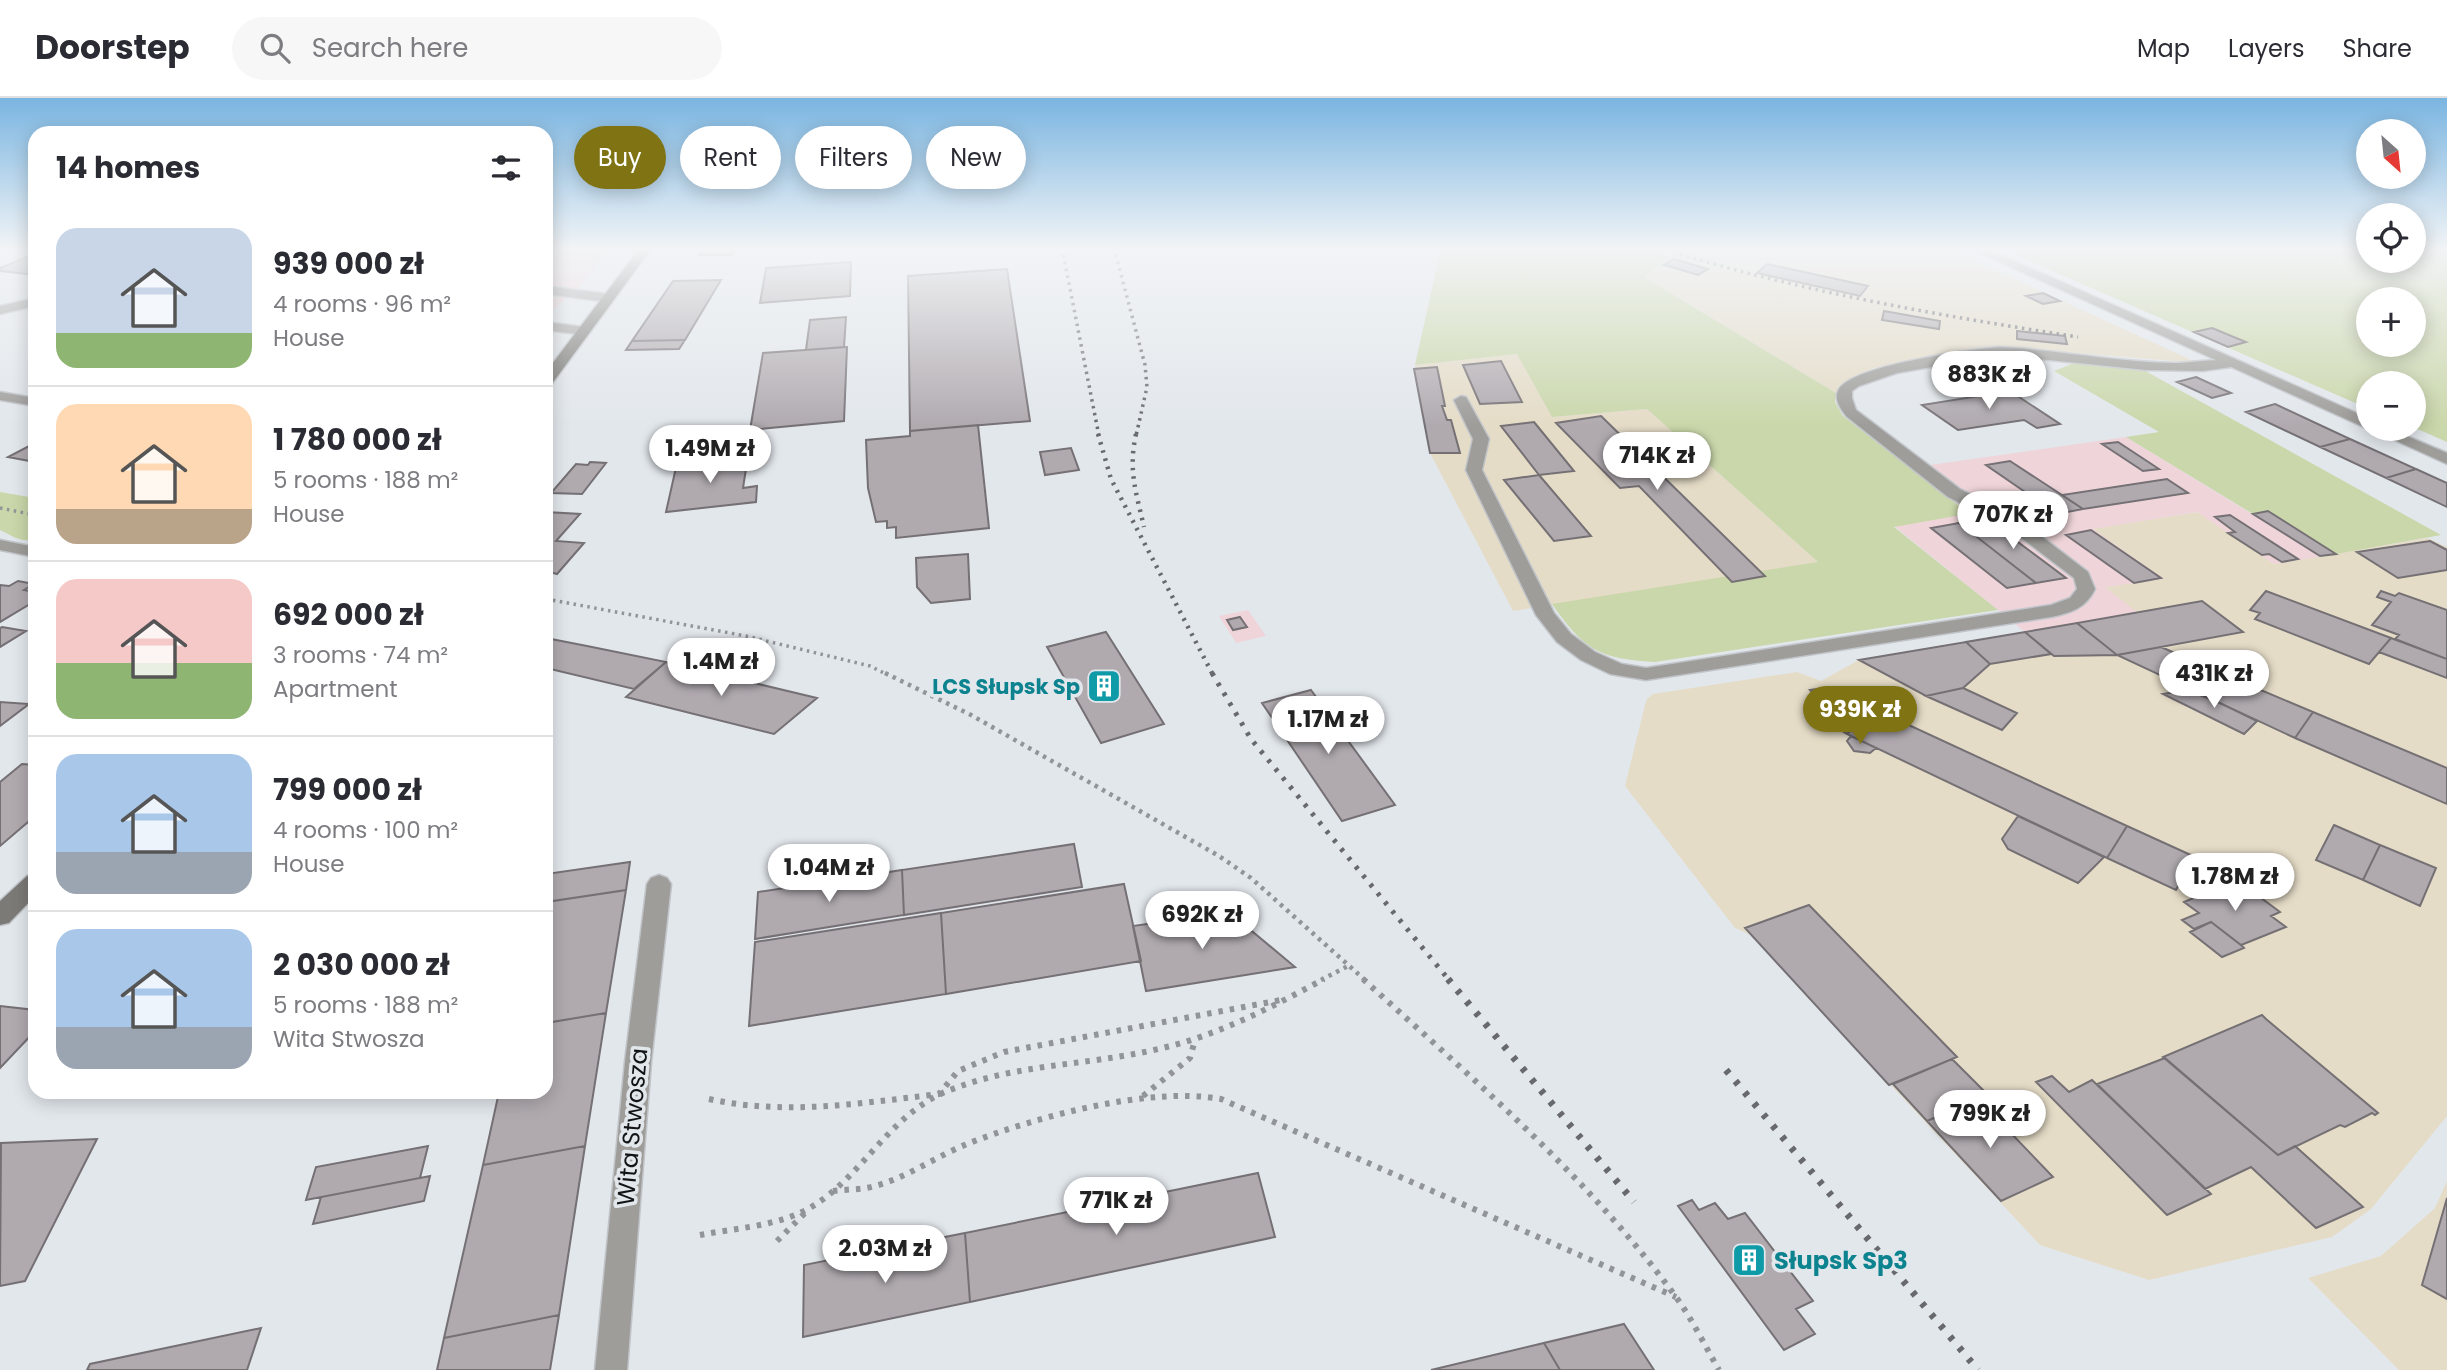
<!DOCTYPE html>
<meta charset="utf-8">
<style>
:root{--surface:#fff;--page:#f7f7f7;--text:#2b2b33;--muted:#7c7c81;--line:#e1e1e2;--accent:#7f7314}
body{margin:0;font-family:Poppins,sans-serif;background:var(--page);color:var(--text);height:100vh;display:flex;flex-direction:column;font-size:26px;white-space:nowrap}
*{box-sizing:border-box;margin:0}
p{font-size:23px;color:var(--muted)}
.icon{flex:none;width:38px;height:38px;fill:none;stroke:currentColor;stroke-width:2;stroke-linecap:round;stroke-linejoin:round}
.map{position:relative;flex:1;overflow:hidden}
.details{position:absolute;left:28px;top:28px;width:525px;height:973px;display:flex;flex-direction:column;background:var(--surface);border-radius:21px;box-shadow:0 4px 18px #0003}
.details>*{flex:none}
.banner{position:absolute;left:574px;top:28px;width:665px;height:63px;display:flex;gap:14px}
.needle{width:46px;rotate:153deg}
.controls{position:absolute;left:2356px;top:21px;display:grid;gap:14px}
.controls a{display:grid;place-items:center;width:70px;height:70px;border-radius:50%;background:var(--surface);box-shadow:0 4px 18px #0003;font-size:35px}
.price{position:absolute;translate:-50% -60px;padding:0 16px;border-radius:24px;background:#fff;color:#222;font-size:23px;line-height:46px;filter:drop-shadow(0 2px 4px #0008)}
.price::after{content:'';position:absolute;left:50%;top:42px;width:21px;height:16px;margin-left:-10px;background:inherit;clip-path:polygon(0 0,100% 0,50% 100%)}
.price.current{background:var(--accent);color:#fff}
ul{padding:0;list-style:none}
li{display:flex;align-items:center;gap:21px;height:175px;padding:0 28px}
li+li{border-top:2px solid var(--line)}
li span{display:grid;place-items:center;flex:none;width:196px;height:140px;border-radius:21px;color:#555}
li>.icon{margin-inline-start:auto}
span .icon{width:84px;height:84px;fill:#fffc;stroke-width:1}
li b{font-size:30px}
h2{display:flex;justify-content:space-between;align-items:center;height:84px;padding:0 28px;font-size:30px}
.chip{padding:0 24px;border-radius:32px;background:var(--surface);box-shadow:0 4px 18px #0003;font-size:24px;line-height:63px}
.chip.current{background:var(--accent);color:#fff}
header{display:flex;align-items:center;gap:42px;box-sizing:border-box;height:98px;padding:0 35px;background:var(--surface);border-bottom:2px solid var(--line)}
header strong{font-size:33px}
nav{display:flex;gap:38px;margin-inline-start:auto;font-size:24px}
.search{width:490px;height:63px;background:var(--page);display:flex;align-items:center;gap:18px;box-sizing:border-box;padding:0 24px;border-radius:38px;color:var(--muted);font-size:26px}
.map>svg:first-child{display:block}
</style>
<header>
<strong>Doorstep</strong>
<div class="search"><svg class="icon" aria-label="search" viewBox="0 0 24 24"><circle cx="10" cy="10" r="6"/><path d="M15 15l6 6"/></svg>Search here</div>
<nav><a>Map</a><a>Layers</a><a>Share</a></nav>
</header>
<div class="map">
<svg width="2447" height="1272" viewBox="0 0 2447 1272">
<rect width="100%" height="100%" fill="#e2e7ec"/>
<path fill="#e5dcc7" d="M 1651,150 L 1947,150 L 2198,265 L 1990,248 L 1874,270 L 1848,282 L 1836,295 L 1643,178 L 1668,159 Z
M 1518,256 L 1552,319 L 1647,311 L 1819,465 L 1513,513 L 1430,355 L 1415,267 Z
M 2198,414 L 2274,466 L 2428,440 L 2447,449 L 2447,1018 L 2371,1111 L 2332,1139 L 2149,1182 L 2040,1147 L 1751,837 L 1735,830 L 1625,688 L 1645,607 L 1647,601 L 1653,596 L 1797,574 L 1821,583 L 1859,562 L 2137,515 L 2104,489 L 2163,481 L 2091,431 Z
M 2447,1083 L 2447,1272 L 2399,1272 L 2308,1180 L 2381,1158 L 2435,1110 Z"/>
<path fill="#efd5d9" d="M 546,150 L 611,150 L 573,196 L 546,216 Z
M 2126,339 L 2252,416 L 2268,413 L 2336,456 L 2274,466 L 2197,414 L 2093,431 L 2164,481 L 2105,489 L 2138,515 L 2025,534 L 1894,428 L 1976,414 L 1958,407 L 1909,370 Z
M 1248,512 L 1266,538 L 1236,545 L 1219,518 Z"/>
<path fill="#cad7aa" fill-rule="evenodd" d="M 1441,150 L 1651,150 L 1669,159 L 1644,179 L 1836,295 L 1835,304 L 1843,318 L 1958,407 L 1978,414 L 1894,429 L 1998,512 L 1655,564 C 1600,561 1584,552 1552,506 L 1818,464 L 1647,311 L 1552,319 L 1517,256 L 1415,267 Z
M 2000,150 L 2368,150 L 2368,163 L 2413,163 L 2413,150 L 2447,150 L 2447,344 L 2413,329 L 2413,285 L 2368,285 L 2368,309 L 2353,304 ZM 2368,201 L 2413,201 L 2413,247 L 2368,247 Z
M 2077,264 L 2140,270 L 2441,437 L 2336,456 L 2269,413 L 2253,416 L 2126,339 L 2159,334 L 2054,273 Z
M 0,394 L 35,400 L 35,441 C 22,445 12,438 0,432 Z"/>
<path fill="#b0aaaf" stroke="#757074" stroke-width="2" d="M 704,150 L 735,150 L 731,157 L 699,157 Z
M 27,159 L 35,160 L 35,177 L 0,173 L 0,170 Z
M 1674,161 L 1708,171 L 1698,177 L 1664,167 Z
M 851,164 L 850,198 L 760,205 L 766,170 Z
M 1767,166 L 1868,188 L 1860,198 L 1757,175 Z
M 1007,171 L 1030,323 L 910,333 L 908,178 Z
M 721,182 L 685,242 L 632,243 L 673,183 Z
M 2043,195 L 2060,203 L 2043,206 L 2026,198 Z
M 1884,213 L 1940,223 L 1939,231 L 1882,222 Z
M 846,219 L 844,249 L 806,252 L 810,222 Z
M 2212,230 L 2246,244 L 2228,249 L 2194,234 Z
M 2017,233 L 2065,238 L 2067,246 L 2017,241 Z
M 685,242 L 679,251 L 626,252 L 632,243 Z
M 847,249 L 844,323 L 750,332 L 763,255 Z
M 1501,263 L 1522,304 L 1480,306 L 1463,267 Z
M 1437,269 L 1445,308 L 1442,308 L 1447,322 L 1451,322 L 1460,355 L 1430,355 L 1414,271 Z
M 2196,279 L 2231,295 L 2212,300 L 2177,284 Z
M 2010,293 L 2060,326 L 2037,330 L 2024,322 L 1958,332 L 1922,307 Z
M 2275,306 L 2350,341 L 2320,349 L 2246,314 Z
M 1601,318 L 1765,478 L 1732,484 L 1639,388 L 1620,390 L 1556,325 Z
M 1534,324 L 1574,373 L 1539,377 L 1501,328 Z
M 978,327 L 989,430 L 896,440 L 896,429 L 887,430 L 887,423 L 876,424 L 868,390 L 866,342 L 910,338 L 910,333 Z
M 2350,341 L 2416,371 L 2386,380 L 2320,349 Z
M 2118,344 L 2159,371 L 2143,373 L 2102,346 Z
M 35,345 L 35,364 L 8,359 Z
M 1071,350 L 1079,372 L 1045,377 L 1040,354 Z
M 748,358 L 743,390 L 757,388 L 756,404 L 666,414 L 677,365 Z
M 2010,363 L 2062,397 L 2083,411 L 2057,416 L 1986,367 Z
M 590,364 L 606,365 L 582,396 L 551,395 L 576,366 L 588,367 Z
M 2416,371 L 2447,385 L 2447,409 L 2386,380 Z
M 1539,377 L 1591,438 L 1554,443 L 1504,382 Z
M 2167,381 L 2188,395 L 2083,411 L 2062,397 Z
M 2268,413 L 2336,456 L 2320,458 L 2253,416 Z
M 546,414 L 580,416 L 556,443 L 584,445 L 557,476 L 546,473 Z
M 2230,417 L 2298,461 L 2282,464 L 2269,456 L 2262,457 L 2228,435 L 2235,434 L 2215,419 Z
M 1987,421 L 2066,480 L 2036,485 L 1959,425 Z
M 1959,425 L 2036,485 L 2007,490 L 1931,430 Z
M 2091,432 L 2161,480 L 2134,485 L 2066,437 Z
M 2430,443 L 2447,452 L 2447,472 L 2398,480 L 2357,454 Z
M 968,456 L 970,501 L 931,505 L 917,489 L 916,460 Z
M 18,483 L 34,486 L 24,492 L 35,494 L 35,503 L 0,524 L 0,487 L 9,488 Z
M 2266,493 L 2391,540 L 2369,566 L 2255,521 L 2260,515 L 2250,512 Z
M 2381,493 L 2395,498 L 2399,495 L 2447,512 L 2447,561 L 2395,541 L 2399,537 L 2372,527 L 2391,504 L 2377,499 Z
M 2202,503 L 2243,534 L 2117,557 L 2077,525 Z
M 1240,519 L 1247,529 L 1233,532 L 1227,522 Z
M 2077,525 L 2117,557 L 2054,558 L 2025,534 Z
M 2,529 L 26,533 L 0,549 L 0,530 Z
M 1106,534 L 1164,626 L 1101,645 L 1047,549 Z
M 2025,534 L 2051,556 L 1990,566 L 1966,544 Z
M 546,540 L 587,548 L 666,564 L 634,591 L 546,570 Z
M 2391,540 L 2447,561 L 2447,580 L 2379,554 Z
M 1966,544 L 1990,566 L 1963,590 L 1926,598 L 1859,562 Z
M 2161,549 L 2256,590 L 2313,614 L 2295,640 L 2117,557 Z
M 666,564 L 817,600 L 774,636 L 626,599 Z
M 1831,589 L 1872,610 L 1847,636 L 1829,625 L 1839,623 L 1810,592 Z
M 1963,590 L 2017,615 L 2002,632 L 1926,598 Z
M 1311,592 L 1395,707 L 1342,723 L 1262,605 Z
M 2188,592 L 2222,606 L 2257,623 L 2244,636 L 2163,596 Z
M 0,604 L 29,606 L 0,628 Z
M 1872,610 L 2127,728 L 2107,760 L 1847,636 Z
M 2313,614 L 2447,670 L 2447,706 L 2295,640 Z
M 1851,638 L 1876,650 L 1870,655 L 1854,653 L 1847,643 Z
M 22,666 L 35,667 L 35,718 L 0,748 L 0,684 Z
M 2018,718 L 2104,759 L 2078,785 L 2008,751 L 2002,741 Z
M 2334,727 L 2380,747 L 2363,782 L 2316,762 Z
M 2127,728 L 2215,768 L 2201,790 L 2182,781 L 2176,792 L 2107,760 Z
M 1074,746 L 1082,789 L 904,817 L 902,772 Z
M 2380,747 L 2436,770 L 2420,808 L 2363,782 Z
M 630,764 L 626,792 L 546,804 L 546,776 Z
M 902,772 L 904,817 L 755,841 L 758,794 Z
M 2237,782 L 2280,814 L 2271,818 L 2286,829 L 2241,847 L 2211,824 L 2194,831 L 2182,822 L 2199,815 L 2184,804 Z
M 1124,786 L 1141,863 L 946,896 L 941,815 Z
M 626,792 L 606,915 L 546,925 L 546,804 Z
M 1809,807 L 1957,959 L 1889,987 L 1745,830 Z
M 1229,814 L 1295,869 L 1146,893 L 1133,828 Z
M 941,815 L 946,896 L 749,928 L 755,844 Z
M 2211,824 L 2241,847 L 2244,850 L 2222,859 L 2190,834 Z
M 0,908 L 35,912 L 35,933 L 0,970 Z
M 606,915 L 585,1048 L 483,1067 L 499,994 L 546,994 L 546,925 Z
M 2262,917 L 2266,921 L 2378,1015 L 2375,1017 L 2372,1015 L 2345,1029 L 2340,1027 L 2278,1057 L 2163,959 Z
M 2165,960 L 2278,1057 L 2295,1048 L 2363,1109 L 2316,1130 L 2251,1069 L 2205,1091 L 2097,986 Z
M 1952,961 L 1988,997 L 1927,1023 L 1893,986 Z
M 2052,978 L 2069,994 L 2092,982 L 2211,1096 L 2167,1117 L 2036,984 Z
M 1978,1001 L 1985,1008 L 2053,1079 L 2001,1103 L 1927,1023 Z
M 97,1041 L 25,1183 L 0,1188 L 1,1045 Z
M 428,1048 L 420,1080 L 306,1102 L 316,1069 Z
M 585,1048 L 559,1217 L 444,1240 L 483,1067 Z
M 1258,1075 L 1275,1139 L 970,1204 L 965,1135 Z
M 430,1078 L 424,1103 L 313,1126 L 321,1099 Z
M 2447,1100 L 2447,1201 L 2422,1187 Z
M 1692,1102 L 1699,1112 L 1715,1105 L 1728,1121 L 1745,1115 L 1813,1203 L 1796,1211 L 1815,1236 L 1784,1252 L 1678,1108 Z
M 965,1135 L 970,1204 L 803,1239 L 804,1167 Z
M 559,1217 L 550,1272 L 437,1272 L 444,1240 Z
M 1624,1226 L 1654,1272 L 1560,1272 L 1544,1245 Z
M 261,1230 L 247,1272 L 87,1272 L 90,1266 Z
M 1544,1245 L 1560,1272 L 1431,1272 Z"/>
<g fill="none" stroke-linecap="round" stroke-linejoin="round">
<g stroke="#c1c5ca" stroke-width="3">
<path id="lane" d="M 546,188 L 608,196 L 615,200 L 608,204 L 546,196 Z
M 35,200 L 35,208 L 0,216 L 0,208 Z
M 546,224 L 584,229 L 591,233 L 584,237 L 546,232 Z
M 2000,249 C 2058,252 2116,264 2174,265 C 2189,265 2230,258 2238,265 L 2231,269 L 2203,273 L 2146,272 L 2000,257 L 1897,275 L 1859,288 L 1852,293 L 1852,300 L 1856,312 L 1960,391 L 2019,421 L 2088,474 L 2095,491 C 2086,510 2071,515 2051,519 L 1646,582 L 1610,576 L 1581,562 L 1557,544 L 1536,517 L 1466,372 L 1473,341 L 1454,302 L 1461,298 L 1466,299 L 1489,341 L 1482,372 L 1554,515 L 1571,536 L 1595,554 L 1622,566 L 1646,570 L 2051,507 L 2070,500 L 2077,491 L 2074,480 L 2007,429 L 1948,399 L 1846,318 C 1841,311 1834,302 1838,293 C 1847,268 1973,251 2000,249 Z
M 0,294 L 35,300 L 35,308 L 0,302 Z
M 0,442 L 35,449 L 35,459 L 0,452 Z"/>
</g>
<g stroke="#c1c5ca" stroke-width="3">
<path id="street" d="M 1969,150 L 1985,150 L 2368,320 L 2368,331 Z
M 2370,331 L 2390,331 L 2447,355 L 2447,366 Z
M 659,777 L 667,780 L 671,786 L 651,964 L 627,1272 L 595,1272 L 625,964 L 647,786 L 651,780 Z"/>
</g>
<g stroke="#c1c5ca" stroke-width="3">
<path id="secondary" d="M 640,150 L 652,150 L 551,287 L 546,288 L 546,274 Z
M 35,775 L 35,798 L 9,825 L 0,827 L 0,803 L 27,778 Z"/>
</g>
<path stroke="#919498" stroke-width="3.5" stroke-dasharray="2.5 4.5" stroke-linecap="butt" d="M 0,410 L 35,417
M 546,501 L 746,538 L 870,568 L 888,577"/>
<path stroke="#919498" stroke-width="4.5" stroke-dasharray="3.5 5" stroke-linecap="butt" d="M 885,575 L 971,617 L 1219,758 L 1251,780 L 1365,882
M 1321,882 L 1348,868"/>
<path stroke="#919498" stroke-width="6" stroke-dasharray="4.5 7" stroke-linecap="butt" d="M 1363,881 C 1472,980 1588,1079 1676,1199 C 1692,1221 1705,1248 1719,1272
M 1143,998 L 1190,960 L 1195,942
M 709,1001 C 786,1018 862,1005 939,996 L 958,973 L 1004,954 L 1281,902
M 833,1093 C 847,1091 862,1092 875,1088 C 906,1080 937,1058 967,1046 C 1035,1019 1149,988 1221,1001 L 1676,1199
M 700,1137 C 736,1130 781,1128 813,1108 C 863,1077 889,1018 945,994 C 1015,965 1087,968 1158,951 C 1217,938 1272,909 1324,881
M 777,1143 L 809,1111"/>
<use href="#lane" fill="#9e9d9a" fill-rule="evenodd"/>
<use href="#street" fill="#9e9d9a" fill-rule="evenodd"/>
<use href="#secondary" fill="#7b7a76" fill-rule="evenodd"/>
<path stroke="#67696d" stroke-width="3.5" stroke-dasharray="2.5 4.5" stroke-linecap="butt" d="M 1062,150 L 1099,338
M 1114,150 L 1145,267 L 1147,289 L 1136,338
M 1660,150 C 1797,193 1937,217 2078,239"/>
<path stroke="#67696d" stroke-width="4.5" stroke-dasharray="2.5 6" stroke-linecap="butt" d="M 1098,336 L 1111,381 L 1213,577
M 1136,336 C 1128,372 1136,394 1144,429"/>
<path stroke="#67696d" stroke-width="5" stroke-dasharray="3.5 8" stroke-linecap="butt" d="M 1212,575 L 1251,641 L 1449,882"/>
<path stroke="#67696d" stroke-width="7" stroke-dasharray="4.5 10" stroke-linecap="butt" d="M 1448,881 L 1634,1104
M 1726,972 L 1978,1272"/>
</g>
<linearGradient id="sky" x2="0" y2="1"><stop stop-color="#7ab5e1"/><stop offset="0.46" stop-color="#f2f4f6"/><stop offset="1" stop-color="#f2f4f6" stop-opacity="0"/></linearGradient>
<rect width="2447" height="328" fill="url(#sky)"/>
<defs>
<g id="building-square" transform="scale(1.75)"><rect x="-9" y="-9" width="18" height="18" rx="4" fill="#0f9aa8" stroke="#e2e7ec"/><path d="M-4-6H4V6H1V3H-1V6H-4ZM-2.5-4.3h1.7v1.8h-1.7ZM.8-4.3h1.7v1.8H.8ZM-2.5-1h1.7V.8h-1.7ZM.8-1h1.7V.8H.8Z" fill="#fff"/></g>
</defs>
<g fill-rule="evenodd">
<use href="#building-square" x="1104" y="588"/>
<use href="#building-square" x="1749" y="1162"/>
</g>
<g text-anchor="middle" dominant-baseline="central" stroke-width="7" stroke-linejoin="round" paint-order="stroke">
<g font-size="21" font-weight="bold" fill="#0d838f" stroke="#e2e7ec" text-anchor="end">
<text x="1080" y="588">LCS Słupsk Sp</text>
</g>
<g font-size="24" fill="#121315" stroke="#e2e7ec">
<text transform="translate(632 1029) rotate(-85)">Wita Stwosza</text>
</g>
<g font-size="24" font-weight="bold" fill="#0d838f" stroke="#e2e7ec" text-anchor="start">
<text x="1774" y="1162">Słupsk Sp3</text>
</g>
</g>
</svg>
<div class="controls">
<a><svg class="needle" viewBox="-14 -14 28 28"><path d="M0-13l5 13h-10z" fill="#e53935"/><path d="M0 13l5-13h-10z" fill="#7c7c81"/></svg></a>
<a><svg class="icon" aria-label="locate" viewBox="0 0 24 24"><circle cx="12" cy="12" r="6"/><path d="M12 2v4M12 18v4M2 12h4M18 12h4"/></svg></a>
<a>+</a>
<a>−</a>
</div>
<b class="price" style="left:1989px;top:313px">883K zł</b>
<b class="price" style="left:710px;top:387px">1.49M zł</b>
<b class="price" style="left:1657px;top:394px">714K zł</b>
<b class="price" style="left:2013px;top:453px">707K zł</b>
<b class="price" style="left:721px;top:600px">1.4M zł</b>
<b class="price" style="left:2214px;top:612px">431K zł</b>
<b class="price current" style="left:1860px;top:648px">939K zł</b>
<b class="price" style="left:1328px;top:658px">1.17M zł</b>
<b class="price" style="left:829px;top:806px">1.04M zł</b>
<b class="price" style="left:2235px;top:815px">1.78M zł</b>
<b class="price" style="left:1202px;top:853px">692K zł</b>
<b class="price" style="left:1990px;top:1052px">799K zł</b>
<b class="price" style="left:1116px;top:1139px">771K zł</b>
<b class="price" style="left:885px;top:1187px">2.03M zł</b>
<div class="banner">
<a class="chip current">Buy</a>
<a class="chip">Rent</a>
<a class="chip">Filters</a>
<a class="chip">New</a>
</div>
<section class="details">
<h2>14 homes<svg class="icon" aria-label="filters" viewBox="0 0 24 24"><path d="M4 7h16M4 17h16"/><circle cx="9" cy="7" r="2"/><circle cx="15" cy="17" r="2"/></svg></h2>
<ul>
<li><span style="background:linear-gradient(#c9d6e8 75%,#8fb573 0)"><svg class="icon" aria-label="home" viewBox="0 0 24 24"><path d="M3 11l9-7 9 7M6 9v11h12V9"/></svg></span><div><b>939 000 zł</b><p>4 rooms · 96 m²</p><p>House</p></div></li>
<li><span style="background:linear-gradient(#ffd9b3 75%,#b9a48a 0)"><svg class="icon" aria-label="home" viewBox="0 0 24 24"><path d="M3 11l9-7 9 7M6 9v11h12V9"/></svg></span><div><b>1 780 000 zł</b><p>5 rooms · 188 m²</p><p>House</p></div></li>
<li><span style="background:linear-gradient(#f6c9c9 60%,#8fb573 0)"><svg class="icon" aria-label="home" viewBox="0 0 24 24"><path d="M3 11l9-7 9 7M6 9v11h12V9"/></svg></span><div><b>692 000 zł</b><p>3 rooms · 74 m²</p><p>Apartment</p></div></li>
<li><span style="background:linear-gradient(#a9c7e8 70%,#9aa5b1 0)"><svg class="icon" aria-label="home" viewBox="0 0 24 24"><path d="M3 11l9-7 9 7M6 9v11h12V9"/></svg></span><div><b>799 000 zł</b><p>4 rooms · 100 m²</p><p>House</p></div></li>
<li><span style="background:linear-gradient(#a9c7e8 70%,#9aa5b1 0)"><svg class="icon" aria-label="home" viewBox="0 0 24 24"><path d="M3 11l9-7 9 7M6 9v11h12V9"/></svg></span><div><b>2 030 000 zł</b><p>5 rooms · 188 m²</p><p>Wita Stwosza</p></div></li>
</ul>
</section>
</div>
